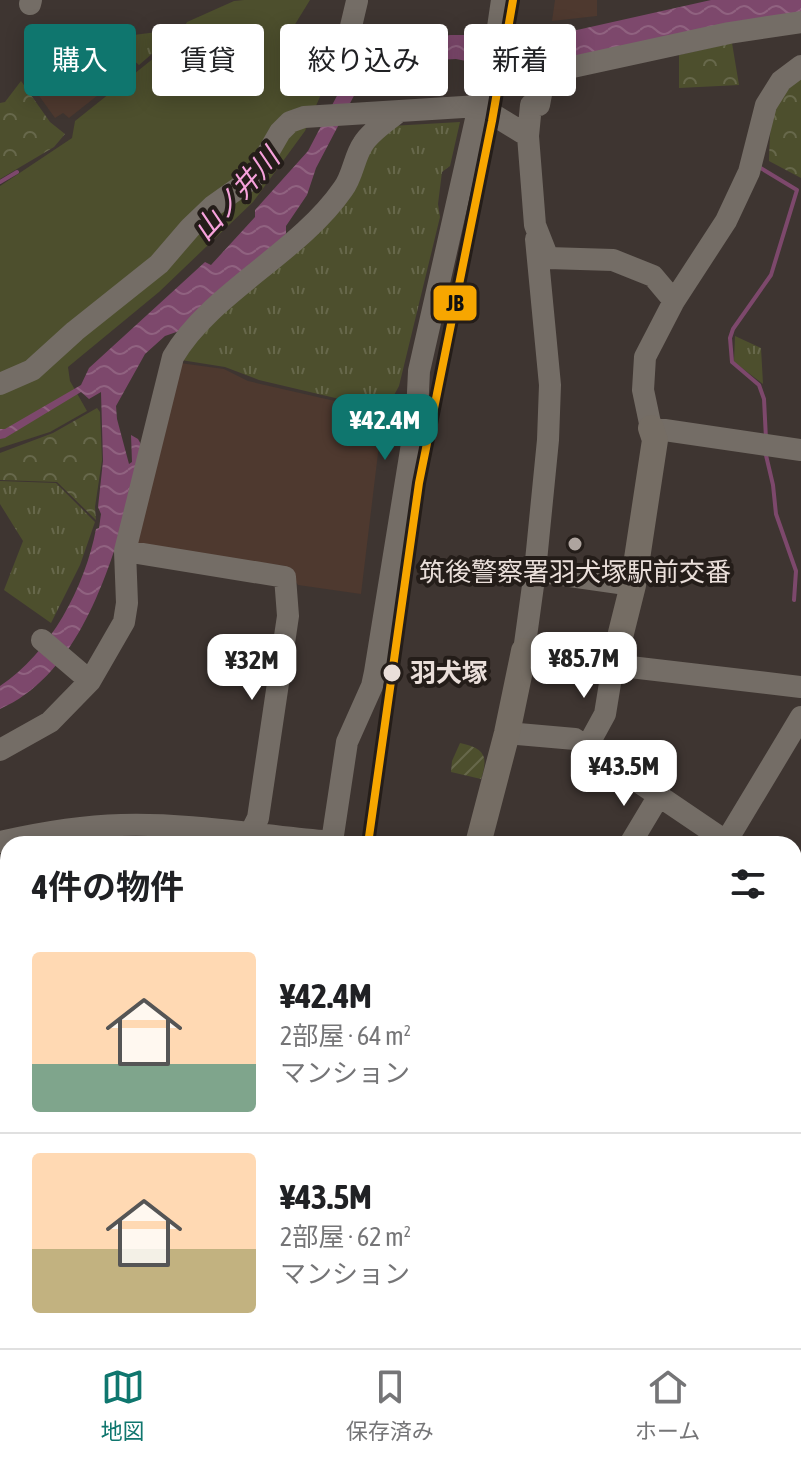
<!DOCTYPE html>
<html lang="ja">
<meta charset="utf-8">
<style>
:root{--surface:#fff;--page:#f6f6f6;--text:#202124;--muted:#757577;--line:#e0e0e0;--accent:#0f766e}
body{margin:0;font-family:"Asap Condensed","Noto Sans JP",sans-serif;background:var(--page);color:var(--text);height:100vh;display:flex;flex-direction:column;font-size:30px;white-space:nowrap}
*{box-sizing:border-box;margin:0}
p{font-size:26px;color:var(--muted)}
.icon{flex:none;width:44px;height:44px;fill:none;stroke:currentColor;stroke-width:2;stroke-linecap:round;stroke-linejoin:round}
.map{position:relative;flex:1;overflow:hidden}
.side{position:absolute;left:0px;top:836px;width:802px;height:512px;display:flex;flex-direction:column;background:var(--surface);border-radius:24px 24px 0 0;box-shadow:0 4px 20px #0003}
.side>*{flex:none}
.guide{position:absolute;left:24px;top:24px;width:754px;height:72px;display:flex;gap:16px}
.price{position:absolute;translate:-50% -68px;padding:0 18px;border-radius:16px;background:#fff;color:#222;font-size:26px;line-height:52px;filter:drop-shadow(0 2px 4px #0008)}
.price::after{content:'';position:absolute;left:50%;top:48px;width:24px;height:18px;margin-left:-12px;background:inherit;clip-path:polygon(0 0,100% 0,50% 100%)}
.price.on{background:var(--accent);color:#fff}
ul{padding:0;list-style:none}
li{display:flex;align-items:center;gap:24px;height:200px;padding:0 32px}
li+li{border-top:2px solid var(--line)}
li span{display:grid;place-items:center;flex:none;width:224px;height:160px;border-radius:8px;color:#555}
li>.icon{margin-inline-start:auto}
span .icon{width:96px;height:96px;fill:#fffc;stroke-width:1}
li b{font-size:34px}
h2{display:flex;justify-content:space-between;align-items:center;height:96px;padding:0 32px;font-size:34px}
.chip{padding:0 28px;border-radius:8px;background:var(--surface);box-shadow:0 4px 20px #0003;font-size:28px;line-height:72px}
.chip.on{background:var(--accent);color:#fff}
.tab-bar{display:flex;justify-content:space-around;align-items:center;height:112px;border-top:2px solid var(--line);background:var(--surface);font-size:22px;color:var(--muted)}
.tab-bar a{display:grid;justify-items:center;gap:4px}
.tab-bar .on{color:var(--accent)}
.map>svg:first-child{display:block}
</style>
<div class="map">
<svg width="801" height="1348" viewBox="0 0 801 1348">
<defs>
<pattern id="grass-tufts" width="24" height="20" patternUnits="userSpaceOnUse" patternTransform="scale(2)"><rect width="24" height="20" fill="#4d4f2d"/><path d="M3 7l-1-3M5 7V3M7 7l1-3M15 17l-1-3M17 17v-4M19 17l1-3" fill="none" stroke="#67684b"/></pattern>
<pattern id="forest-crowns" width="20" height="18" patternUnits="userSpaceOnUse" patternTransform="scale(2)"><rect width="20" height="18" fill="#4d4f2d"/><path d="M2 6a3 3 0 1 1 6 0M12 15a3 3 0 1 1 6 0" fill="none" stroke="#67684b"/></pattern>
<pattern id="garden-furrows" width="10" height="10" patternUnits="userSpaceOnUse" patternTransform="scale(2)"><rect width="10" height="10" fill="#4d4f2d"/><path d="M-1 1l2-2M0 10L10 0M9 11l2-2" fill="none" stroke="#67684b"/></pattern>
<pattern id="water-waves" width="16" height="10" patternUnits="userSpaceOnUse" patternTransform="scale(2)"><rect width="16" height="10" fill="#7d486c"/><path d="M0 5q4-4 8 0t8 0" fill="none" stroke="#906280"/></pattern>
</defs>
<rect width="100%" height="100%" fill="#3e3531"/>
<path fill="#4e392f" d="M 555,0 L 597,0 L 597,16 L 552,21 Z
M 63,45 L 89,60 L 102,54 L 112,57 L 119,65 L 131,59 L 135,66 L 69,118 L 63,113 L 55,118 L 27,79 L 34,73 L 31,66 Z
M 180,363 L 224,369 L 248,381 L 383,412 L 361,594 L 298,585 L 285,566 L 133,544 Z
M 174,1340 L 299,1340 L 298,1348 L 162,1348 Z"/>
<path fill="url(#grass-tufts)" d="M 101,29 L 118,37 L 173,30 L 168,40 L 139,65 L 131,58 L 119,62 L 113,55 L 101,51 Z
M 460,122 L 450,166 L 442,172 L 438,204 L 440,217 L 399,386 L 386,410 L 259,380 L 225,367 L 181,360 L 182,349 L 316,228 L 367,148 L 391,126 Z
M 735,336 L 761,348 L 763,384 L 734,362 Z
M 0,481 L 56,483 L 95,522 L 80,565 L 51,623 L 4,590 L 23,541 L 0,504 Z"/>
<path fill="url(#forest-crowns)" d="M 732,43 L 739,85 L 679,88 L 679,55 Z
M 801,75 L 801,178 L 769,161 C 771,123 768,100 801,75 Z
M 21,81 L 50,122 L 65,134 L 54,147 L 0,179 L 0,103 L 5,102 Z
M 97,408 L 100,412 L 102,460 L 95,507 L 96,520 L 57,482 L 0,480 L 0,453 L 53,433 Z"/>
<path fill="#4d4f2d" d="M 244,0 L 310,0 L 294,26 L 300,34 L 292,55 L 303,66 L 326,83 L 305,131 L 253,202 L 159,292 L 68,367 L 70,381 L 87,411 L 50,432 L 0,448 L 0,186 L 72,138 L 75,121 L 174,42 L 187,22 L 234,1 Z"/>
<path fill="url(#garden-furrows)" d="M 460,743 C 484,748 489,756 481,779 L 451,772 L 452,761 Z"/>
<path fill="url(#water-waves)" d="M 711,0 L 801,0 L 801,17 L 733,27 L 526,73 L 456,59 L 437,60 L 395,72 L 385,60 L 376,59 L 363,71 L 358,88 L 316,168 L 307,195 L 286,226 L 286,241 L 185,329 L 165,336 L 145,354 L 116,406 L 117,419 L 129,464 L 132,462 L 131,435 L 138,439 L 143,448 C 120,535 91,669 0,709 L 0,686 C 50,653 85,587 96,529 L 99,528 L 101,514 L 98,507 L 103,461 L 101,392 L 89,399 L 81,392 L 5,438 L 0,439 L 0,429 L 5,429 L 81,385 L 89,368 L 205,262 L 211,265 L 255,217 L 255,210 L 308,151 L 340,90 L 332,84 L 333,82 L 343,87 L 362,60 L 374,51 L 450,35 L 527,35 L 577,30 Z"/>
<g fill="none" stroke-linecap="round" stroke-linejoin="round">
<path stroke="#7d486c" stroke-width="4" d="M 759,167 L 797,190 L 771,275 L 733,329 L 730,338 L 732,362 L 759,385 L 764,399 L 766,439
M 0,182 L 17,172
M 765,451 L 773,485 L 776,514 L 796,571 L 794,600
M 0,1093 L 8,1095
M 0,1266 L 8,1270
M 126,1340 L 132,1348"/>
<path stroke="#746d66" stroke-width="22" d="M 30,4 L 31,0
M 348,39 L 357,1
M 801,66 L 781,81 L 766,105 L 749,172 L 726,221 L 674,301 L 645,357 L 643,390 L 651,428 L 801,450
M 528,136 L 531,105 L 539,105 L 545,73 L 729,33 L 801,22
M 0,384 L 32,370 L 75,331 L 159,264 L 190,228 L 213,206 L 254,177 L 280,132 L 290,122 L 304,117 L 479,106 L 528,136 L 535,225 L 548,258 L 613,260 L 653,276 L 674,301
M 125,551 L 285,577 L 288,616 L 258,818 L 245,844
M 535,571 L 633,585
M 42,640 L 90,681
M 524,651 L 535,571 L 548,440 L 550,385 L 536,239
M 507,733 L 575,739 L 730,844
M 587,747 L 605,714 L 613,665 L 801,687
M 0,750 L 50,722 L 90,681 L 124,622 L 127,603 L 125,551 L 173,357 C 210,293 299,253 343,189 C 353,176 354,157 363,144 C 371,131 388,121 399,111
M 730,835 L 801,717
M 0,842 C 40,833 80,826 121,825 C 188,823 256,835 323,841 L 330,841 L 333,835 L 347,742 L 372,686 L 375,672 L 417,413 L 419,371 L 479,106 L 491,75 L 502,0
M 630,844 L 660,794
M 794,889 L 801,894
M 0,1131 L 8,1136
M 794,1199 L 801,1206
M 429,1340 L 456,1348
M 591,1348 L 591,1340"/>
<path stroke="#756d64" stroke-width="26" d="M 478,844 L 507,733 L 524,651 L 613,665 L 633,585 L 655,440 L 651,428
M 794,1000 L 801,1000
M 0,1019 L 8,1019
M 20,1348 L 26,1340"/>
<g stroke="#241d19" stroke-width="14">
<path id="rail-1" d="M 368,844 L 419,483 L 492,121 L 513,0"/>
</g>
<use href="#rail-1" stroke="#f7a600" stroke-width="8"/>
</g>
<circle fill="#aea49f" stroke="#241d19" stroke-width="3" cx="575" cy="544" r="8"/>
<circle fill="#eadfda" stroke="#241d19" stroke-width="3" cx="392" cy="673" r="10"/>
<g text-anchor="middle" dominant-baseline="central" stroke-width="8" stroke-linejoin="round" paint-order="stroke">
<g font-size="26" fill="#eadfda" stroke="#241d19">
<text x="575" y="572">筑後警察署羽犬塚駅前交番</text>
</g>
<g font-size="26" font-weight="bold" fill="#eadfda" stroke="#241d19" text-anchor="start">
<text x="410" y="673">羽犬塚</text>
</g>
<g font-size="28" font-style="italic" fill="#f7a2dc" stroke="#241d19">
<text transform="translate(236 194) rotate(-48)">山ノ井川</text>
</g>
</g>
<rect stroke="#241d19" stroke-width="3" x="432" y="284" width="46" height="38" rx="8" fill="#f7a600"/>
<g font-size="22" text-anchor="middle" font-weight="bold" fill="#111">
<text x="455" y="311">JB</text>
</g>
</svg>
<b class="price on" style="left:385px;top:462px">¥42.4M</b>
<b class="price" style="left:584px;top:700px">¥85.7M</b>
<b class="price" style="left:252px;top:702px">¥32M</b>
<b class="price" style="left:624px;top:808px">¥43.5M</b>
<div class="guide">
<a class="chip on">購入</a>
<a class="chip">賃貸</a>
<a class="chip">絞り込み</a>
<a class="chip">新着</a>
</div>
<section class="side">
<h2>4件の物件<svg class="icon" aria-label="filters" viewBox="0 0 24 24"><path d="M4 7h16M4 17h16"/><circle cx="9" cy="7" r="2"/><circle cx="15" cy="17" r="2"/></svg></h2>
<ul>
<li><span style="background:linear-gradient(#ffd9b3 70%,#7fa58c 0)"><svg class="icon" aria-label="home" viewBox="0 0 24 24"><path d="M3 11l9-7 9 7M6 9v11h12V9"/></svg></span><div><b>¥42.4M</b><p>2部屋 · 64 m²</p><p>マンション</p></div></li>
<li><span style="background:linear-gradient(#ffd9b3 60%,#c2b280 0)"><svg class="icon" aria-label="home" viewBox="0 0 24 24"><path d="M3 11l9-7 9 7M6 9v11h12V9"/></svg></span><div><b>¥43.5M</b><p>2部屋 · 62 m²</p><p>マンション</p></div></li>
</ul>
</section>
</div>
<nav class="tab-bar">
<a class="on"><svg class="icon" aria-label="map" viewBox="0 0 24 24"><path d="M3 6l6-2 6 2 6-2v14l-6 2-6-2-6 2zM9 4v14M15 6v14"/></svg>地図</a>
<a><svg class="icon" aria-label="saved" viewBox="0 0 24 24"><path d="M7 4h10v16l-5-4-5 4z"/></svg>保存済み</a>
<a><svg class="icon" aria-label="home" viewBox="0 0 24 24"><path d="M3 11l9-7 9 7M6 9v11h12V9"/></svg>ホーム</a>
</nav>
